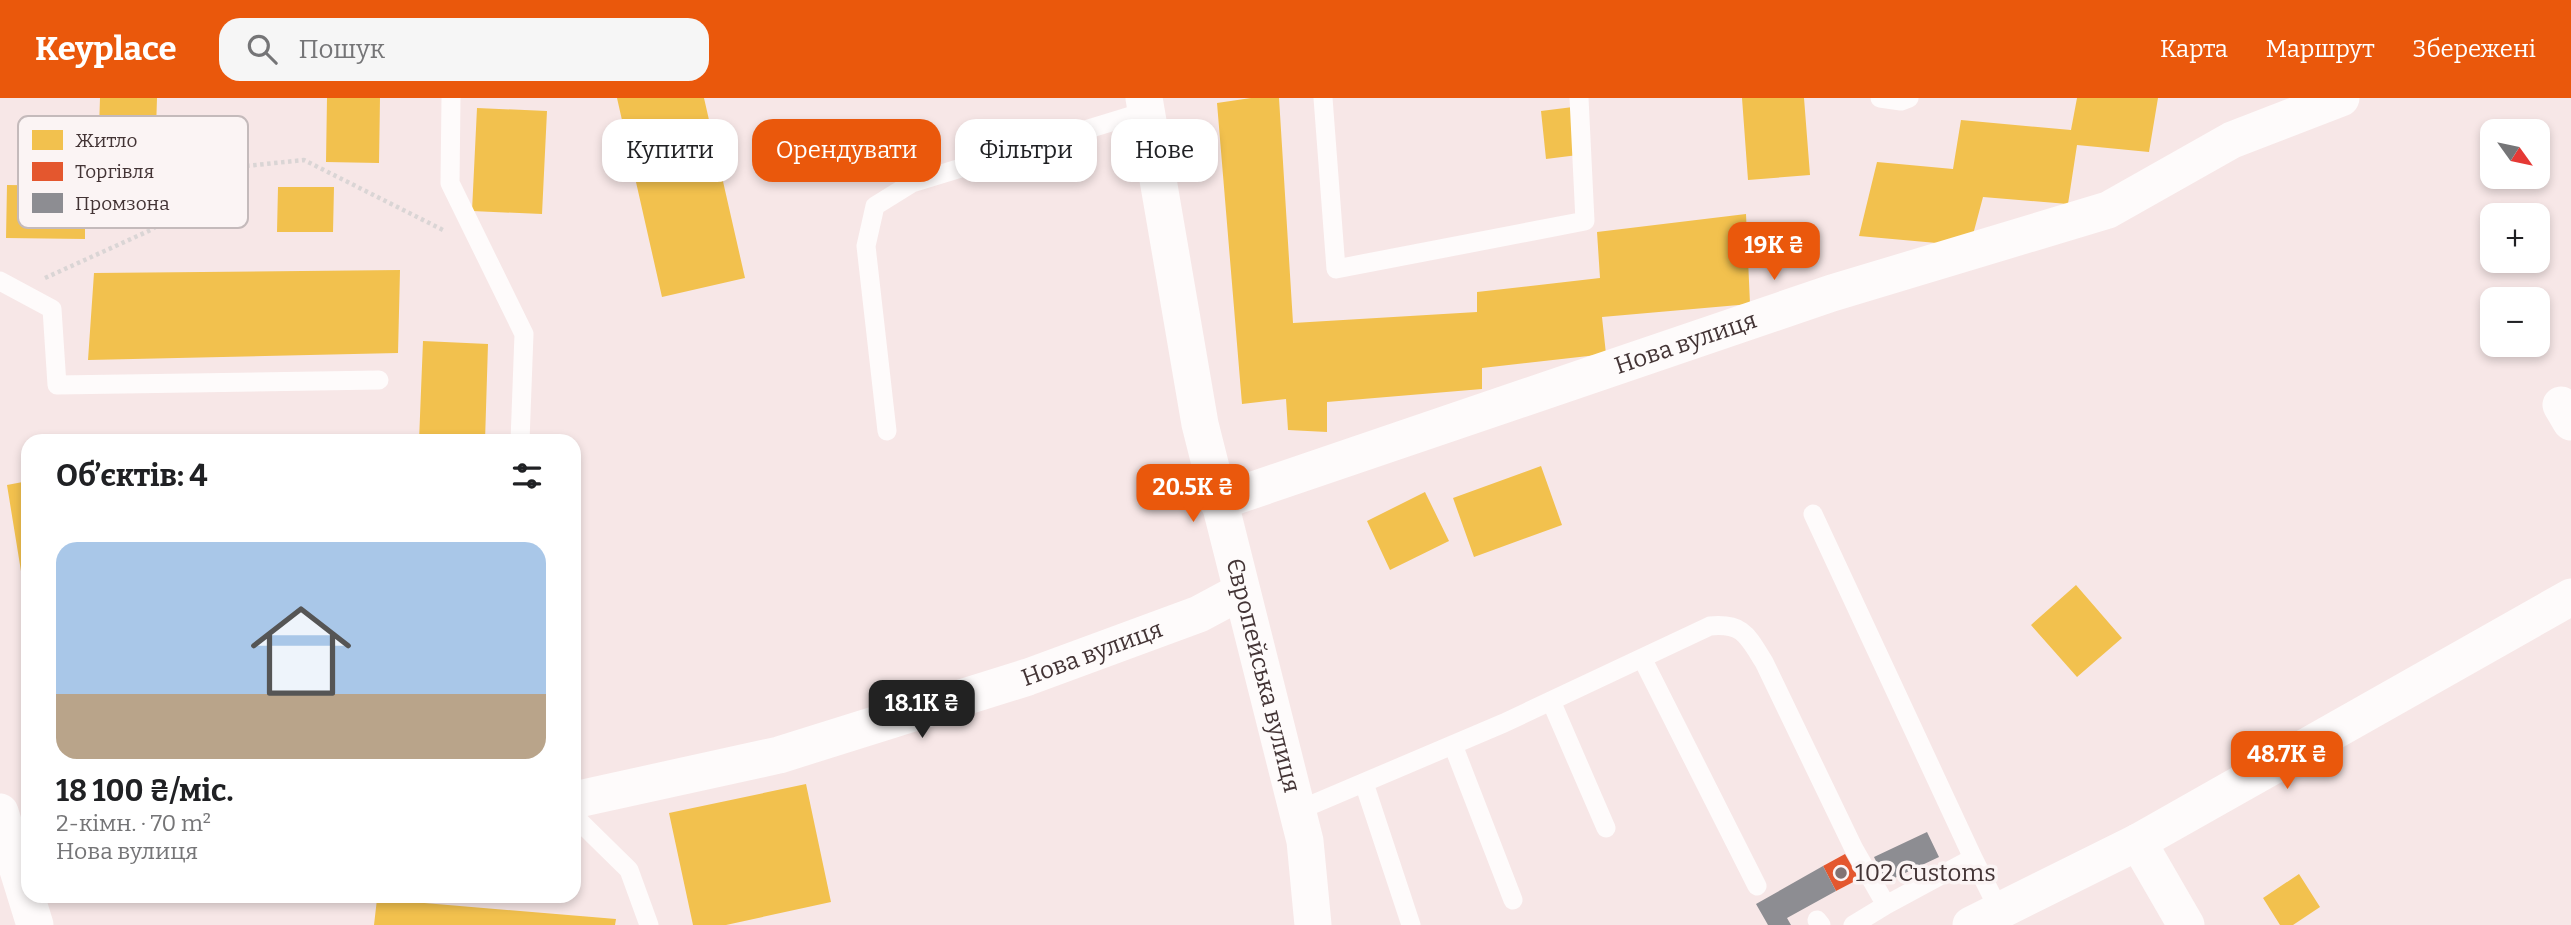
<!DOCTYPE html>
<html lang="uk">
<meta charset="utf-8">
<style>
:root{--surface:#fff;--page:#f6f6f6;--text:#202124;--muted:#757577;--line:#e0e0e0;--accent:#ea580c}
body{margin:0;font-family:Bitter,serif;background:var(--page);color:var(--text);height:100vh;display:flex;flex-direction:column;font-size:26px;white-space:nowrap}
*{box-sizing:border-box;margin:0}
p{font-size:23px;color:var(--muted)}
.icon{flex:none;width:38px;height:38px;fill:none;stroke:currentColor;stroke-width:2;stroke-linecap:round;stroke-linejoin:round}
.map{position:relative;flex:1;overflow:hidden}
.panel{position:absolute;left:21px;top:336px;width:560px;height:469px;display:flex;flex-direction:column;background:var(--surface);border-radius:21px;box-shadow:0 4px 10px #0003}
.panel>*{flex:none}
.banner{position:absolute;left:602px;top:21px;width:665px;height:63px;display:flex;gap:14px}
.needle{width:46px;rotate:123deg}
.fabs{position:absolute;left:2480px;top:21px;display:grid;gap:14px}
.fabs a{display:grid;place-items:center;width:70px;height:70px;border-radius:14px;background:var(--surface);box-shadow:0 4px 10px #0003;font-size:35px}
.price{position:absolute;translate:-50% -60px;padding:0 16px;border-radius:14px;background:var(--accent);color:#fff;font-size:23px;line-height:46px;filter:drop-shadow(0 2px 4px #0008)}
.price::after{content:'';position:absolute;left:50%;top:42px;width:21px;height:16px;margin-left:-10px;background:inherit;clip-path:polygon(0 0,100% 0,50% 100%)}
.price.selected{background:#222;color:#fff}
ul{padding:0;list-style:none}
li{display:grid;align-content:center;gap:14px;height:371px;padding:0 35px}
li+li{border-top:2px solid var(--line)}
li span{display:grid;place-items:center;height:217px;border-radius:21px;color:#555}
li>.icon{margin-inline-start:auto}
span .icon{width:126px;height:126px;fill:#fffc;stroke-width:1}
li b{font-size:30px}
h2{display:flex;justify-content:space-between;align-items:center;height:84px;padding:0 35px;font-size:30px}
.tag{padding:0 24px;border-radius:21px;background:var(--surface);box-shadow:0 4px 10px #0003;font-size:24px;line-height:63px}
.tag.selected{background:var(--accent);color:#fff}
header{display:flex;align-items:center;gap:42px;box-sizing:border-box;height:98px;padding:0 35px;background:var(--accent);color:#fff}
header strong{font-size:33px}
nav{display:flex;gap:38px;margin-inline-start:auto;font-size:24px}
.search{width:490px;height:63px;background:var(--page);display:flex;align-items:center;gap:18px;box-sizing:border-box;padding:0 24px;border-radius:21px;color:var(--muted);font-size:26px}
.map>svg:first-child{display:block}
</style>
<header>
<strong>Keyplace</strong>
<div class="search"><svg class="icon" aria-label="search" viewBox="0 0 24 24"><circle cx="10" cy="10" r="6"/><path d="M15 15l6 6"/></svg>Пошук</div>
<nav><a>Карта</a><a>Маршрут</a><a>Збережені</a></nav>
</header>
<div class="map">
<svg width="2571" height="827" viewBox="0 0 2571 827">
<rect width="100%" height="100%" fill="#f7e7e7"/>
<path fill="#f2c14e" d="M 100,0 L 157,0 L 154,94 L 97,92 Z
M 327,0 L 380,0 L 379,65 L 326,64 Z
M 617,0 L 704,0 L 745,180 L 662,199 Z
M 1251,0 L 1279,0 L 1293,225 L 1477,214 L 1477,194 L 1600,180 L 1597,134 L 1746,116 L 1750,206 L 1602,219 L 1606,256 L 1482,270 L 1482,291 L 1327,304 L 1327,334 L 1288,332 L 1286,301 L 1242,306 L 1217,5 Z
M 1742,0 L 1804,0 L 1810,77 L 1748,82 Z
M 2077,0 L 2158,0 L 2149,54 L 2077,47 L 2068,106 L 1983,99 L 1970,148 L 1859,138 L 1877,64 L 1953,71 L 1961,22 L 2071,32 Z
M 1573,9 L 1578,57 L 1546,61 L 1541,13 Z
M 477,10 L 547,13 L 542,116 L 472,113 Z
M 7,87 L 85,88 L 85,141 L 6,140 Z
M 278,89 L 334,89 L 333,134 L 277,134 Z
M 400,172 L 398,255 L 88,262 L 94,175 Z
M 423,243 L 488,246 L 485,343 L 419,343 Z
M 1541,368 L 1562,427 L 1474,459 L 1453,400 Z
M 28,383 L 28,510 L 27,510 L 7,387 Z
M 1425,394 L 1449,443 L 1390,472 L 1367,423 Z
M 2076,487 L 2122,540 L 2077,579 L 2031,527 Z
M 806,686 L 831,804 L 726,827 L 693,827 L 669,715 Z
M 2299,776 L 2320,809 L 2293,827 L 2280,827 L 2263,800 Z
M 377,801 L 616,821 L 615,827 L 374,827 Z"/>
<path fill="#e4572e" d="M 1845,756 L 1859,781 L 1836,793 L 1823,768 Z"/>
<path fill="#8d8d92" d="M 1927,734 L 1939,759 L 1886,784 L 1874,759 Z
M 1823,768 L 1836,793 L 1787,820 L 1791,827 L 1768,827 L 1756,806 Z"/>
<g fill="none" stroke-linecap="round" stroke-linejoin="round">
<path stroke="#dad5d5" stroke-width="4.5" stroke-dasharray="3.5 3.5" stroke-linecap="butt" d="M 45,180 L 153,131 L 207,72 L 304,62 L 445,133"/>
<path stroke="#fefbfb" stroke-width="19" d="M 451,0 L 450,85 L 524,236 L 520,343
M 1323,0 L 1336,171 L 1585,123 L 1579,0
M 1880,0 L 1901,3 L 1909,0
M 0,183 L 52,211 L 57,287 L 379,282
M 887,333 L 866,148 L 875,108 L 912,85 L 1147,13
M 1813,416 L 1973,760
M 1642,560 L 1757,788
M 1551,603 L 1606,730
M 1453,647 L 1513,802
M 1364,685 L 1411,827
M 1297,713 L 1504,625 L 1710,528 C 1743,525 1747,537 1764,564 L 1854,751 L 1886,807 L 1973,760 L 1992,798
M 574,718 L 629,772 L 649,827
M 1817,822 L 1821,827
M 1853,827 L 1886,807"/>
<g stroke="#fefbfb" stroke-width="37">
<path id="s1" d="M 1144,0 L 1200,326 L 1305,743 L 1313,827"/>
<path d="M 2561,307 L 2571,324"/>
<path id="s2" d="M 1218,404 L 1832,195 L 2108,112 L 2232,42 L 2341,0"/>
<path id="s3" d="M 574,702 L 779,657 L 1028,579 L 1199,516 L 1240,494"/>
<path d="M 0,714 L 35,827"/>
<path d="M 2138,744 L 2186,827"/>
<path d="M 1971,827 L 2138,744 L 2571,499"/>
</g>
</g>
<circle fill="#827373" stroke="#fbf4f4" stroke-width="2.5" cx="1841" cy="775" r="7"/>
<g text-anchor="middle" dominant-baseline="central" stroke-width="7" stroke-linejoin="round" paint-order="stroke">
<g font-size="24" fill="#433435" stroke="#fbf4f4">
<text stroke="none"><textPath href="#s2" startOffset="494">Нова вулиця</textPath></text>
<text stroke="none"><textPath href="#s3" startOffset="539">Нова вулиця</textPath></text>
<text stroke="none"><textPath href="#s1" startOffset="590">Європейська вулиця</textPath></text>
</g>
<g font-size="24" fill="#433435" stroke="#fbf4f4" text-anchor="start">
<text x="1855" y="775">102 Customs</text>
</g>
</g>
<rect x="18" y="18" width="230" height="112" rx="10" fill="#fbf4f4" stroke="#c4babb" stroke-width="2"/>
<rect x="32" y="32" width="31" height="20" fill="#f2c14e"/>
<rect x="32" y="64" width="31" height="19" fill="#e4572e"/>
<rect x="32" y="95" width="31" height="20" fill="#8d8d92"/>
<g font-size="19" fill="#433435">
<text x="75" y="49">Житло</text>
<text x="75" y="80">Торгівля</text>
<text x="75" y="112">Промзона</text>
</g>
</svg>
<div class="fabs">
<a><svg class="needle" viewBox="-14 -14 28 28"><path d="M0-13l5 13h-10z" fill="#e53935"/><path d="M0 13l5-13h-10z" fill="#757577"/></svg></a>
<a>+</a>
<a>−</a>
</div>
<b class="price" style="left:1774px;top:184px">19K ₴</b>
<b class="price" style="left:1193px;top:426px">20.5K ₴</b>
<b class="price selected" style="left:922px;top:642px">18.1K ₴</b>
<b class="price" style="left:2287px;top:693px">48.7K ₴</b>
<div class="banner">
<a class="tag">Купити</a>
<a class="tag selected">Орендувати</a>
<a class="tag">Фільтри</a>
<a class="tag">Нове</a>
</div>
<section class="panel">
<h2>Об’єктів: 4<svg class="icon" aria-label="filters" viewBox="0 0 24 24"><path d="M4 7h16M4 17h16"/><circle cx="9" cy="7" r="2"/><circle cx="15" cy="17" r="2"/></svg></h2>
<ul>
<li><span style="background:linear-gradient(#a9c7e8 70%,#b9a48a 0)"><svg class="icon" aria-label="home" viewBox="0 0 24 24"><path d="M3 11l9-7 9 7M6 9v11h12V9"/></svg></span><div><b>18 100 ₴/міс.</b><p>2-кімн. · 70 m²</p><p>Нова вулиця</p></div></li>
</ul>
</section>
</div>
